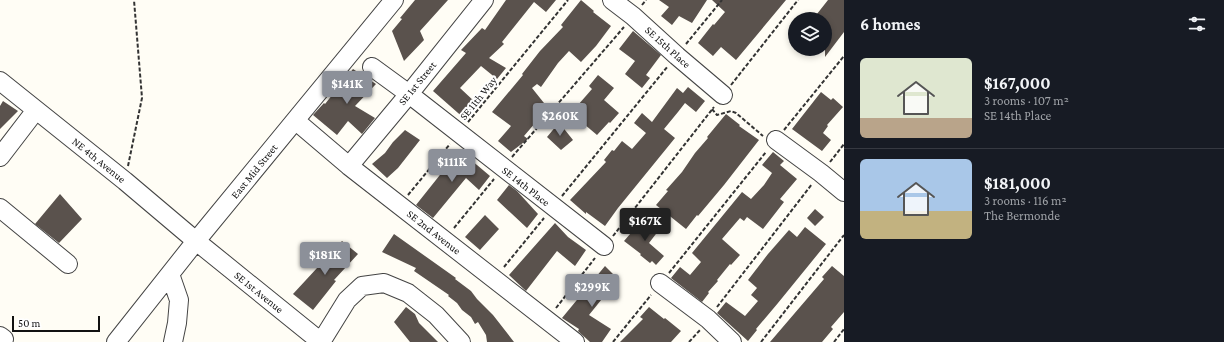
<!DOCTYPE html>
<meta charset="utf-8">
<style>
:root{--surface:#171b24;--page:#20242c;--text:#f1f3f6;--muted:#9ea1a6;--line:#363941;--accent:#8c9099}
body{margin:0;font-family:"Crimson Pro",serif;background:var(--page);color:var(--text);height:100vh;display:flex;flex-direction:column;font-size:15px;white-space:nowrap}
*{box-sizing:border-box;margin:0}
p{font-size:13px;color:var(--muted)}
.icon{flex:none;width:22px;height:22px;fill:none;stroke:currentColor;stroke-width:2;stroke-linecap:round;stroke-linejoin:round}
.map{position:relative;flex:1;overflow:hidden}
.drawer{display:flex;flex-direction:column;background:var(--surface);width:380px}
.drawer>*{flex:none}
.buttons{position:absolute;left:788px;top:12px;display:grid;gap:8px}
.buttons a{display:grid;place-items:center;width:44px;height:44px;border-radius:50%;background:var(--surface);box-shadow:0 2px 6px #0003;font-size:20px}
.scale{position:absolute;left:12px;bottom:10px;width:88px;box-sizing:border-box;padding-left:4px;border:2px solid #111;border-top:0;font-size:11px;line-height:14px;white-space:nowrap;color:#111;-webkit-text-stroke:3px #fff;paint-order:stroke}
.price{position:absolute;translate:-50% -34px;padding:0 9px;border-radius:4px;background:var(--accent);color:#fff;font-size:13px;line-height:26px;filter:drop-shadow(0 1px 2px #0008)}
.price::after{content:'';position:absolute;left:50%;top:24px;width:12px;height:9px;margin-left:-6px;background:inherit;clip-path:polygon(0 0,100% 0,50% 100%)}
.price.active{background:#222;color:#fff}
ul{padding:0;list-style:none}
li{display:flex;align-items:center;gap:12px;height:100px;padding:0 16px}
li+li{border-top:1px solid var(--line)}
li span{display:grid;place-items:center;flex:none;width:112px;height:80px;border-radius:6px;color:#555}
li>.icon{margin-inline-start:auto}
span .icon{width:48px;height:48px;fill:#fffc;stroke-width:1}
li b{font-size:17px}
h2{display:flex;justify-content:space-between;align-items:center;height:48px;padding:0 16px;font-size:17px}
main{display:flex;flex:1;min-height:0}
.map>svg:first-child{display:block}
</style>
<main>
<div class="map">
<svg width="844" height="342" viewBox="0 0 844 342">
<rect width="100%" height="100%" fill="#fffdf5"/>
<path fill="#5a524d" d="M 415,0 L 448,0 L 420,31 L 424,40 L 404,61 L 392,31 L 402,19 L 400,18 Z
M 506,0 L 556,0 L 546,12 L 534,2 L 502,42 L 504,44 L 489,58 L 506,68 L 497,79 L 481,66 L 460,88 L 475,102 L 471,114 L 466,120 L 433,91 L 466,53 L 461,50 L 482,28 L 485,30 Z
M 581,0 L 594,11 L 593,12 L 611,26 L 596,46 L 581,62 L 569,51 L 558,63 L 541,87 L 537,84 L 532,88 L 548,108 L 524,136 L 528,139 L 511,152 L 498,141 L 511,126 L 492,112 L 523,75 L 522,74 L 540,51 L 563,27 L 561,25 Z
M 659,0 L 707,0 L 692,23 L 679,16 L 672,25 L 661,16 L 669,7 Z
M 712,0 L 786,0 L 736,60 L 721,47 L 713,56 L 698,43 L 713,24 L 714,25 L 725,12 Z
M 828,0 L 844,0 L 844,32 L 825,57 L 825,19 L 813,19 Z
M 633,31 L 661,55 L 646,75 L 650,78 L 642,88 L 625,74 L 635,61 L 619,49 Z
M 353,69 L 376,84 L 355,106 L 375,118 L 362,134 L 348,121 L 337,135 L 313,115 L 324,103 L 325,104 Z
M 598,75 L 614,88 L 604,100 L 619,113 L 610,123 L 609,122 L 597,135 L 571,113 L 592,89 L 589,86 Z
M 688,87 L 705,101 L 696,112 L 685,103 L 678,112 L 664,129 L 675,138 L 618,208 L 605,226 L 586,212 L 586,214 L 570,200 L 606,162 L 604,160 L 612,150 L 614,151 L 622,141 L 632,149 L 646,133 L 634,123 L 642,113 L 652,122 L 677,88 L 683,93 Z
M 821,92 L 831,100 L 833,98 L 843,107 L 827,125 L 828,126 L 823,133 L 831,140 L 822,151 L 792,129 Z
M 3,101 L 18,111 L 0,129 L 0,106 Z
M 726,114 L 740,125 L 739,126 L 759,140 L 724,185 L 698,216 L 697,215 L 686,229 L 656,205 L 668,191 L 666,190 L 682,172 L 695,153 L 708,138 L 707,137 Z
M 557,125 L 561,125 L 573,140 L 561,150 L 547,137 Z
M 405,130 L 420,140 L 398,168 L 387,178 L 372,164 L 385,153 L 393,142 Z
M 459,151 L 477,165 L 490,176 L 479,190 L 466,178 L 433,218 L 416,205 Z
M 773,152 L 784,161 L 780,165 L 797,179 L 780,199 L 784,202 L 763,229 L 747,217 L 744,221 L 740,218 L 722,239 L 740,255 L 731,265 L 730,264 L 717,280 L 718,281 L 708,292 L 709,293 L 702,302 L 671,278 L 680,267 L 690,275 L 701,262 L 692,253 L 742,192 L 751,199 L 764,185 L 772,173 L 762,165 Z
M 509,185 L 517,191 L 538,214 L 527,228 L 497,200 Z
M 60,194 L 82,219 L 59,243 L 35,224 Z
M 815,209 L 824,217 L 815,226 L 807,218 Z
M 485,215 L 499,229 L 480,250 L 465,237 Z
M 648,220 L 659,230 L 649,243 L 664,256 L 656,265 L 652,261 L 650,263 L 640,255 L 641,254 L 624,241 L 637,226 L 641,229 Z
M 555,223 L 568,237 L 586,250 L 575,266 L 557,251 L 526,291 L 509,275 Z
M 805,227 L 826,244 L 778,303 L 756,329 L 757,330 L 748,341 L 717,313 L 726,302 L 745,316 L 758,301 L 751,295 L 757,288 L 748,280 L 768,254 L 789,230 L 797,237 Z
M 394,234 L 456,278 L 455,279 L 471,291 L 477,299 L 493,315 L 514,342 L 487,342 L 486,335 L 478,322 L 475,324 L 471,317 L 462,310 L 457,303 L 448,296 L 449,295 L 414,271 L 416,268 L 382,252 Z
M 342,241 L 358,254 L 334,280 L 336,281 L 313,310 L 293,294 Z
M 605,266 L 618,279 L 589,315 L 611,329 L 602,342 L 590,342 L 578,331 L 579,329 L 562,318 Z
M 832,266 L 844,276 L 844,312 L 831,327 L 833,329 L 822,342 L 770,342 L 824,279 L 822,277 Z
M 406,307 L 415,314 L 419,323 L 438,342 L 410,342 L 394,322 Z
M 649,307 L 664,319 L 665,318 L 681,331 L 671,342 L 620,342 L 643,319 L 640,317 Z"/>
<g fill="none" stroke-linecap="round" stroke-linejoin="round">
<g stroke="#444" stroke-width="20">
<path id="minor" d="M 612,0 L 633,16 L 677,56 L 723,95
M 372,67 L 409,94 L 604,246
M 0,81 L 125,181 L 196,241 L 321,342
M 296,121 L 349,166 L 575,342
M 776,140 L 821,173 L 844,192
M 0,157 L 36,110
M 349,166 L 409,94 L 484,0
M 0,208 L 68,264
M 170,274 L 179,300 L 177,323 L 173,342
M 660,283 L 708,319 L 732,342
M 0,336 L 4,339
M 116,342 L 196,241 L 394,0
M 321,342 L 347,300 L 362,286 L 384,283 L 408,293 L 436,315 L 461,342"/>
</g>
<path stroke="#333" stroke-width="2" stroke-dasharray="4 2" stroke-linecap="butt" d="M 642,5 L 646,0
M 686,44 L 722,0
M 731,85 L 798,0
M 712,109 L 717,115 L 731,111 L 736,113 L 763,136
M 468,122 L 568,0
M 784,130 L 844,56
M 512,157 L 624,27
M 830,162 L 844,144
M 128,166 L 142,98 L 134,0
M 408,195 L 450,144
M 562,196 L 668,66
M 454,228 L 494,179
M 613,236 L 714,107
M 504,267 L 544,218
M 669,273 L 766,152
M 717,307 L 812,184
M 556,308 L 595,258
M 613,342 L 651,295
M 689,342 L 700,330
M 761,342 L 844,235
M 834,342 L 844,329"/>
<use href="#minor" stroke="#fff" stroke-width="18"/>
</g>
<g text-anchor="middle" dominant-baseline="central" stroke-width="4" stroke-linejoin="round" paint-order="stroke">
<g font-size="11" fill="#111" stroke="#fff">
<text transform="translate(668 47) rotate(42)">SE 15th Place</text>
<text transform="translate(417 83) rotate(-51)">SE 1st Street</text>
<text transform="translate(478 98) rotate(-51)">SE 11th Way</text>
<text transform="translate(99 160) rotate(39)">NE 4th Avenue</text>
<text transform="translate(254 171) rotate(-51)">East Mid Street</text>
<text transform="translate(526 186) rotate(38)">SE 14th Place</text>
<text transform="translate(434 232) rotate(38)">SE 2nd Avenue</text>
<text transform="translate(259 292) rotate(39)">SE 1st Avenue</text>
</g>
</g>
</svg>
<div class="buttons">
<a><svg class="icon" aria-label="layers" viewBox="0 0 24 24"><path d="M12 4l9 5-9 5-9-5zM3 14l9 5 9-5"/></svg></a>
</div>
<div class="scale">50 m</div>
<b class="price" style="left:347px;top:105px">$141K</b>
<b class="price" style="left:560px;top:137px">$260K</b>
<b class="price" style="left:452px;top:183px">$111K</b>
<b class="price active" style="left:645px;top:242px">$167K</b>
<b class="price" style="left:325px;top:276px">$181K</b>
<b class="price" style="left:592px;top:308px">$299K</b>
</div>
<section class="drawer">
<h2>6 homes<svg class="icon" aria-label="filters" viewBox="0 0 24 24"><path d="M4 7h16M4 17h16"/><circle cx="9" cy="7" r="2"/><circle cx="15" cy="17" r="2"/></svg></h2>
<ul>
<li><span style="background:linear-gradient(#dfe7d0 75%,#b9a48a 0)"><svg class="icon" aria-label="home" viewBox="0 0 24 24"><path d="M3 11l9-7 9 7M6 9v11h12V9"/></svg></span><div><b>$167,000</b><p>3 rooms · 107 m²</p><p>SE 14th Place</p></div></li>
<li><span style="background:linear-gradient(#a9c7e8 65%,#c2b280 0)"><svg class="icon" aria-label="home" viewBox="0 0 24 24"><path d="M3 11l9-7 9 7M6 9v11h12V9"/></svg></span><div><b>$181,000</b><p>3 rooms · 116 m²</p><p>The Bermonde</p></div></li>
</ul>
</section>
</main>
